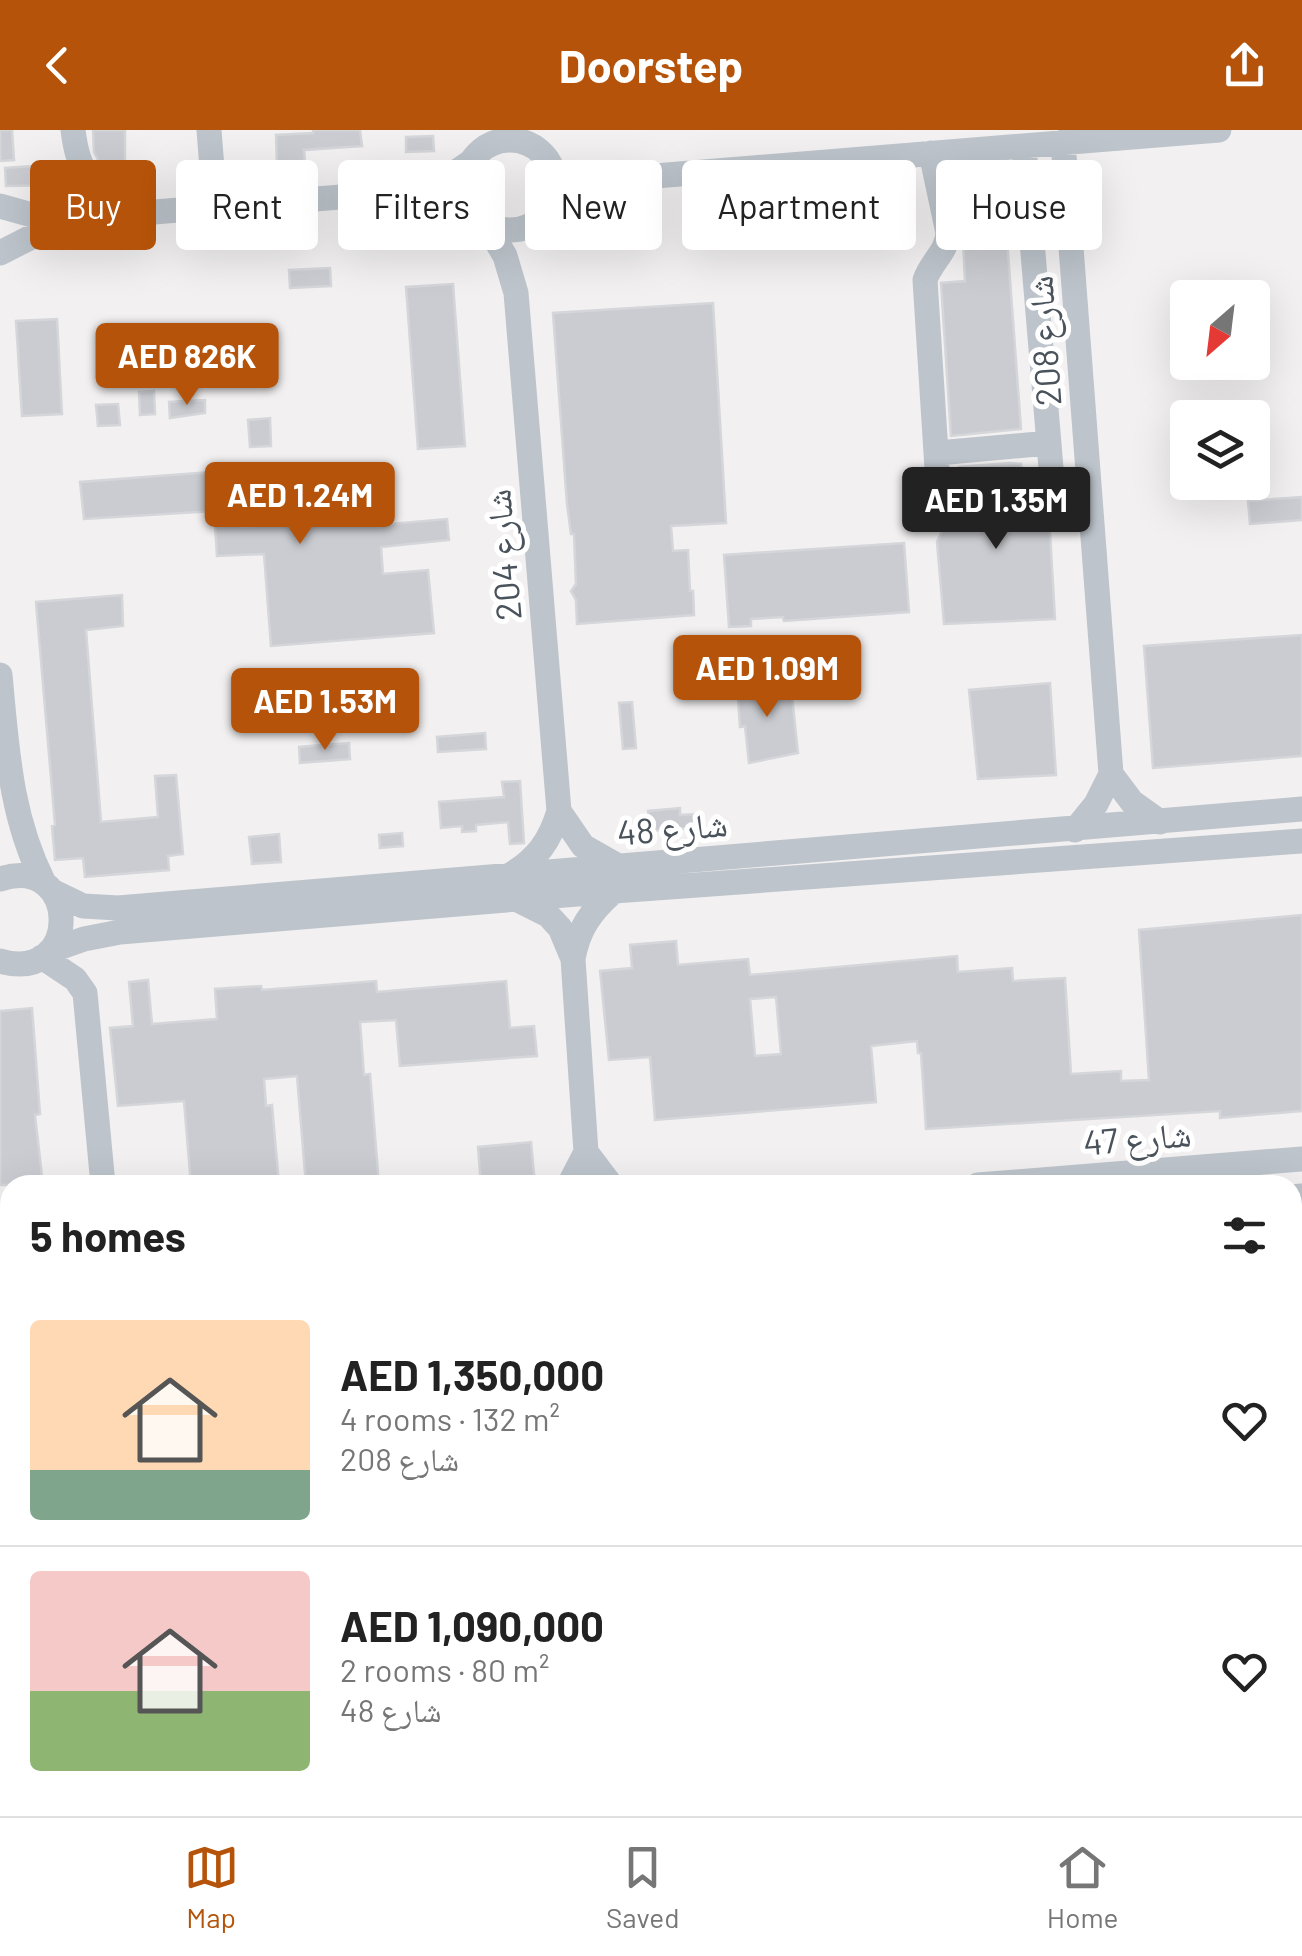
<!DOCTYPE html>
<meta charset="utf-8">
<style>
:root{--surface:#fff;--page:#f2f2f2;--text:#222;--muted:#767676;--line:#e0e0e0;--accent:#b45309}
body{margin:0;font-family:Barlow,"Noto Naskh Arabic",sans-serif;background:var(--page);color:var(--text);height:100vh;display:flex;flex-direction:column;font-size:38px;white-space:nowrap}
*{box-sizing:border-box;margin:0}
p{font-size:32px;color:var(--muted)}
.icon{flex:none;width:55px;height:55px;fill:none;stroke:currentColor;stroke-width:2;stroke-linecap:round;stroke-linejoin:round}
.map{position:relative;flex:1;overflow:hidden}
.panel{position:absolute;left:0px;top:1045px;width:1302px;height:642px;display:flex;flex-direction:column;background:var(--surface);border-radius:30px 30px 0 0;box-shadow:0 10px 40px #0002}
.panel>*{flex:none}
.banner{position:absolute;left:30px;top:30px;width:1242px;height:90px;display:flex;gap:20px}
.needle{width:65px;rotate:208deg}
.tools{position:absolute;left:1170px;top:150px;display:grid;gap:20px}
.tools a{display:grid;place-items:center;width:100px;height:100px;border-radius:10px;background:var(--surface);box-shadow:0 10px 40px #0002;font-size:50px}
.price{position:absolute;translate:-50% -85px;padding:0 22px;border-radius:10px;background:var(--accent);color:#fff;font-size:32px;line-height:65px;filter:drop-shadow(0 2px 5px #0008)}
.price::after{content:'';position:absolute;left:50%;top:60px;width:30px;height:22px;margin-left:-15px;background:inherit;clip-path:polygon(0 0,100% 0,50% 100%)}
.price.selected{background:#222;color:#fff}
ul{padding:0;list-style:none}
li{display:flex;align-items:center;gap:30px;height:250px;padding:0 30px}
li+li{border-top:2px solid var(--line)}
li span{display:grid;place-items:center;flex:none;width:280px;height:200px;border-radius:10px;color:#555}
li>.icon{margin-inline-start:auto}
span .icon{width:120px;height:120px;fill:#fffc;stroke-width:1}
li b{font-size:42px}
h2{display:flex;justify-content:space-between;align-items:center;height:120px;padding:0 30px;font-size:42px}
.chip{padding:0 35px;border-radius:10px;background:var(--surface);box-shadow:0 10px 40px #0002;font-size:35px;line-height:90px}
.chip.selected{background:var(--accent);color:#fff}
header{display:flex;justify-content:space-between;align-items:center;height:130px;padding:0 30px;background:var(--accent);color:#fff;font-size:45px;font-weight:700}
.tabs{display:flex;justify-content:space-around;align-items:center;height:140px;border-top:2px solid var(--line);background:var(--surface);font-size:28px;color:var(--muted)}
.tabs a{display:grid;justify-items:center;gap:5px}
.tabs .selected{color:var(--accent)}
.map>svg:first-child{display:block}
</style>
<header><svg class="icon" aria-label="back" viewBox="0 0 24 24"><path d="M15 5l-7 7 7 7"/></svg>Doorstep<svg class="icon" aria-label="share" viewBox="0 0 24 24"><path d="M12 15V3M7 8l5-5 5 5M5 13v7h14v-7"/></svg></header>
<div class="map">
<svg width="1302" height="1686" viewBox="0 0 1302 1686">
<rect width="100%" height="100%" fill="#f2f0f0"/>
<path fill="#cbccd1" stroke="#d4d6da" stroke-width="2.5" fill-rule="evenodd" d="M 0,0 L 12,0 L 14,30 L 0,31 Z
M 93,0 L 125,0 L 125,43 L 111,44 L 100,34 L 94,22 Z
M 313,0 L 360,0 L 362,16 L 304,20 L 305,32 L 277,34 L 276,5 L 313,3 Z
M 433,6 L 434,21 L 406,22 L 406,7 Z
M 62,34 L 63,55 L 6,56 L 5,38 Z
M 1007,109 L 1021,299 L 951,306 L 941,153 L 965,151 L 963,110 Z
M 330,138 L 331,156 L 290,158 L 289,140 Z
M 453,154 L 465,316 L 418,319 L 406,157 Z
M 713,173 L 726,393 L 671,396 L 673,421 L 688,420 L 690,461 L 693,461 L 694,485 L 577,494 L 576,470 L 571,461 L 576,454 L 574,404 L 571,404 L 567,374 L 553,183 Z
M 57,189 L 62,284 L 22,286 L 16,191 Z
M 222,224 L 223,238 L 199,239 L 198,225 Z
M 154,261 L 155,284 L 140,285 L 139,262 Z
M 205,270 L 205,283 L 170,288 L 169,272 Z
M 118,274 L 120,295 L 98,296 L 96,275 Z
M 270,288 L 271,316 L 250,317 L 248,290 Z
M 1010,333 L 1021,334 L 1026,388 L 1049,386 L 1055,489 L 944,494 L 937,412 L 942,401 L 971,397 L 970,373 L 955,373 L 954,344 L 959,337 Z
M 376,335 L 379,395 L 447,389 L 449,410 L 381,417 L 383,444 L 428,440 L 434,503 L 271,516 L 264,424 L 217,426 L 214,381 L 84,389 L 80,352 L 237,340 L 242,397 L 267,395 L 262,346 Z
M 1302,367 L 1302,390 L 1250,394 L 1248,371 Z
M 904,413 L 909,482 L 784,491 L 783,487 L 751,489 L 751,496 L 729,497 L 724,425 Z
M 122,465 L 123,496 L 86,500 L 101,692 L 158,687 L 155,646 L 176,645 L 183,724 L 168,726 L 169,740 L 85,747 L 83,728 L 55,730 L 52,696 L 55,695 L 36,472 Z
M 1302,505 L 1302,626 L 1153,638 L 1144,516 Z
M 775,552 L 776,558 L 791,557 L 798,623 L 749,633 L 745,596 L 740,597 L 737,554 Z
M 1050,553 L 1056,645 L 978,649 L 969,560 Z
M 632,572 L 636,618 L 623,619 L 619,573 Z
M 485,603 L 486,619 L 438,622 L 437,607 Z
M 349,613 L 350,629 L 300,633 L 299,617 Z
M 520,651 L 524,713 L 510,714 L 508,692 L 476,695 L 476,701 L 462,702 L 462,696 L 441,698 L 439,672 L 504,667 L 502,652 Z
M 680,678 L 680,685 L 701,684 L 702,697 L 650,701 L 648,681 Z
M 402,703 L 403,716 L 380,718 L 379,705 Z
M 279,704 L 281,732 L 252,734 L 249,707 Z
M 1302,785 L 1302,981 L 1220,988 L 1220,981 L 926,999 L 921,923 L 918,923 L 917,911 L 871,916 L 876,972 L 655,990 L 650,927 L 609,930 L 600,841 L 632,838 L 630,815 L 676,811 L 678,835 L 748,829 L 750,845 L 957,826 L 958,842 L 1012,838 L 1013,851 L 1065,848 L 1071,944 L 1121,941 L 1121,951 L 1149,950 L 1139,800 ZM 776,867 L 781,924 L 755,926 L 750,869 Z
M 148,850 L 152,894 L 217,889 L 215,859 L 261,856 L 262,860 L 376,851 L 377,862 L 506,851 L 510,898 L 534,896 L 537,926 L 400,936 L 396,890 L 360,892 L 364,945 L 370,944 L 379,1055 L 306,1055 L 297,946 L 264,949 L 266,976 L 272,975 L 279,1055 L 191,1055 L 184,971 L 118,976 L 110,898 L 133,896 L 129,852 Z
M 32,878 L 40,984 L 35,985 L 43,1055 L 0,1055 L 0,881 Z
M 531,1012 L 535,1055 L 481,1055 L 478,1017 Z"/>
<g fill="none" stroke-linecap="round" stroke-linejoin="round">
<path stroke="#bdc4cb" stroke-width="25" d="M 73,0 C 80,59 99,49 138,83
M 209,0 L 215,77
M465 55a45 45 0 1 1 90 0a45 45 0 1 1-90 0Z
M 1063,12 L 1111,644 L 1096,674 L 1075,700
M 1024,16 L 1051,338
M 931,23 L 948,103 C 947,122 931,132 925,150 L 939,370
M 0,76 L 32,85 L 68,89 L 402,62 L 440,53 L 472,31
M 545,84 L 579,60 L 618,49 L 1219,0
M 946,91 L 1028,85
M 486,94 L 505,126 L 516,163 L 559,681 C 550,711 537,729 510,745
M 0,123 L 63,91
M 938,323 L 1049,313
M 0,545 C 7,618 10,686 44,753
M 1111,644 L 1132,672 L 1160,692
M 559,681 L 583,716 L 620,737
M 0,749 C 80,723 83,855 0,831
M 52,761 L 83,776 L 118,778 L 1302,679
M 516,769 L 548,785 L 560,798 L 573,829 L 586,1022 L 569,1055
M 50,821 L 84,809 L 120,802 L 614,761 L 1302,711
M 42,827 L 75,849 L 85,863 L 103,1055
M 573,829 C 578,799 591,781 614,761
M 586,1022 L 611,1055
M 978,1055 L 1302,1029
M 1292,1067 L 1302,1066
M 0,1140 L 10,1139
M 0,1185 L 10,1189
M 87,1678 L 87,1686
M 494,1678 L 500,1686
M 637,1678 L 637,1686
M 680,1678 L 681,1686
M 1150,1678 L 1151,1686
M 1191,1678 L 1191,1686
M 827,1686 L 828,1678"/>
</g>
<g text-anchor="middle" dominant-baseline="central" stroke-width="10" stroke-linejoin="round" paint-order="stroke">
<g font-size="35" fill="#4a535b" stroke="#fff">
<text transform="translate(1043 211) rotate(-94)">شارع 208</text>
<text transform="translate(502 425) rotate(-95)">شارع 204</text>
<text transform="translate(672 697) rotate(-5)">شارع 48</text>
<text transform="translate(1137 1007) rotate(-5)">شارع 47</text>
</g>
</g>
</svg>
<div class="tools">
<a><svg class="needle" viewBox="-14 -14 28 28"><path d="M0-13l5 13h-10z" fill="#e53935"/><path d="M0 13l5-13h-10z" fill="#767676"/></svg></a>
<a><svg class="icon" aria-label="layers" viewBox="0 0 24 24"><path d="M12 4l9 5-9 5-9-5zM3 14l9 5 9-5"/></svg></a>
</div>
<b class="price" style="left:187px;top:278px">AED 826K</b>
<b class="price" style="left:300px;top:417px">AED 1.24M</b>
<b class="price selected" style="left:996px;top:422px">AED 1.35M</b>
<b class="price" style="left:767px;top:590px">AED 1.09M</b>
<b class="price" style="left:325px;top:623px">AED 1.53M</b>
<div class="banner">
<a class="chip selected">Buy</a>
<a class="chip">Rent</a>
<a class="chip">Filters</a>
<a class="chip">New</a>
<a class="chip">Apartment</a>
<a class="chip">House</a>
</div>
<section class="panel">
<h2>5 homes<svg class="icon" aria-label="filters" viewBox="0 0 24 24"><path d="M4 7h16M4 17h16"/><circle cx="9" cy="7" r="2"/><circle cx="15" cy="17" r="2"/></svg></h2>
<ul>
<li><span style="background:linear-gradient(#ffd9b3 75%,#7fa58c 0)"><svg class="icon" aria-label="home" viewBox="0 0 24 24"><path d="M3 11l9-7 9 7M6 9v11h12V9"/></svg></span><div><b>AED 1,350,000</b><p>4 rooms · 132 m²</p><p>شارع 208</p></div><svg class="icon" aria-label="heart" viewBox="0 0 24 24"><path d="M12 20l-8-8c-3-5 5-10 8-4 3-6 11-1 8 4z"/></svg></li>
<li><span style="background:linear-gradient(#f6c9c9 60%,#8fb573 0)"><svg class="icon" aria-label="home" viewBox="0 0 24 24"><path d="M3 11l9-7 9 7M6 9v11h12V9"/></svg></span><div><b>AED 1,090,000</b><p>2 rooms · 80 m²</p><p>شارع 48</p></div><svg class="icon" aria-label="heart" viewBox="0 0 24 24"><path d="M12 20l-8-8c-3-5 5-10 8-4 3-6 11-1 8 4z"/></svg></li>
</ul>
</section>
</div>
<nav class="tabs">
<a class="selected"><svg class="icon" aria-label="map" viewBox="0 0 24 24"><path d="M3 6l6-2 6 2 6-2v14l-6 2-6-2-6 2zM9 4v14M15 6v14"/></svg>Map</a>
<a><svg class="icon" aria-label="saved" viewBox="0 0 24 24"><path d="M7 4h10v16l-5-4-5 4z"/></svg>Saved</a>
<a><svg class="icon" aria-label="home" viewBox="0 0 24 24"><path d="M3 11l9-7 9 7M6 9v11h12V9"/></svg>Home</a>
</nav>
